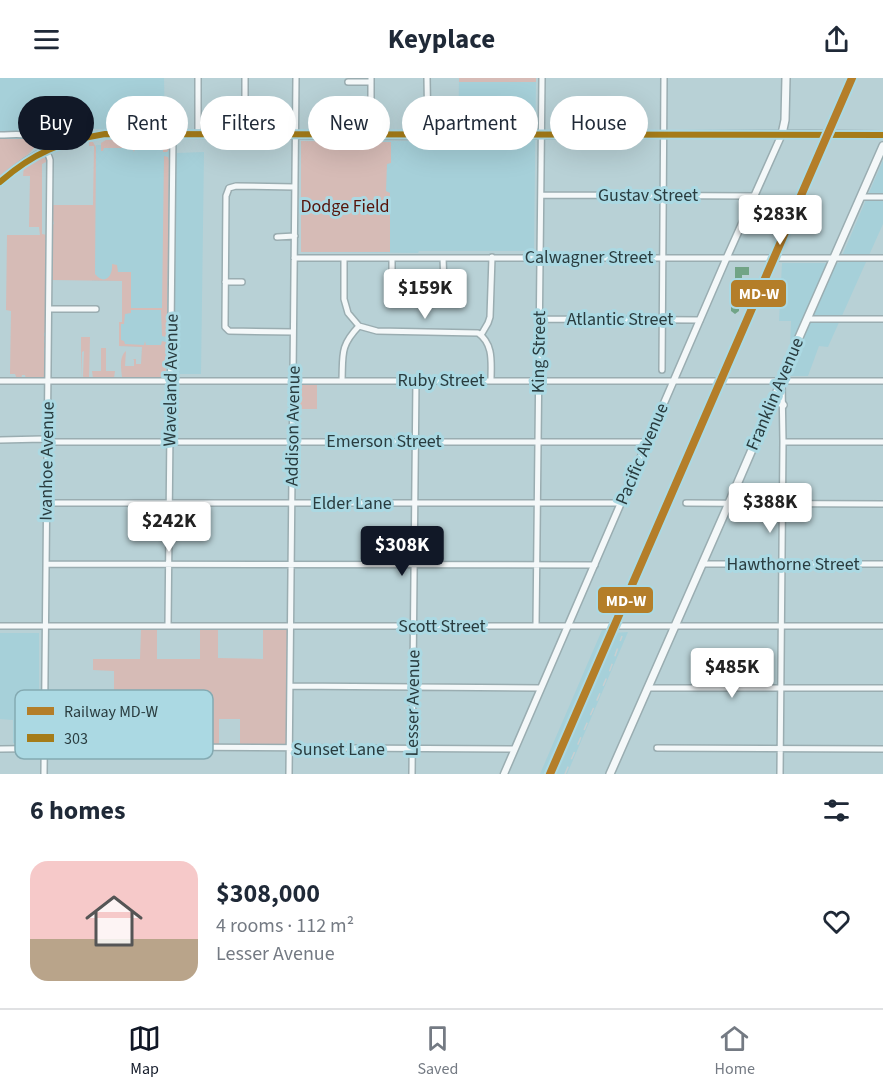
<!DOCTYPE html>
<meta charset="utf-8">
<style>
:root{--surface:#fff;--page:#f6f6f7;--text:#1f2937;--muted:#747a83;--line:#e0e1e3;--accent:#111827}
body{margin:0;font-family:"Source Sans 3",sans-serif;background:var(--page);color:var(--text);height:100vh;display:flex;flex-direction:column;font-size:22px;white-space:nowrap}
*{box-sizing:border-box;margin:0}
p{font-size:20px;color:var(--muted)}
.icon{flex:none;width:33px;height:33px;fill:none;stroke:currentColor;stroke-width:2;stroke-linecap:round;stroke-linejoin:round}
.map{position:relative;height:696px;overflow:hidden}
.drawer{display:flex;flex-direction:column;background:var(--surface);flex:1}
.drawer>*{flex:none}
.guide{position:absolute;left:18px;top:18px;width:848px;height:54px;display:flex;gap:12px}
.price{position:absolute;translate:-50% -51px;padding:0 14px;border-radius:6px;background:#fff;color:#222;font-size:20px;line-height:39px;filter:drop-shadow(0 2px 3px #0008)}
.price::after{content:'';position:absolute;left:50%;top:36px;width:18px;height:14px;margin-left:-9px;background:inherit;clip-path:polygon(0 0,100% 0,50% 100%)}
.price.selected{background:var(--accent);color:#fff}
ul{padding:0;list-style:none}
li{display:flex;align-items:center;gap:18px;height:150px;padding:0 30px}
li span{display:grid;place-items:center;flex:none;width:168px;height:120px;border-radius:18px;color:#555}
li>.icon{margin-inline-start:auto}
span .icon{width:72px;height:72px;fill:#fffc;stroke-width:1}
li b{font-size:26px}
h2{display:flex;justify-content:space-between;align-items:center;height:72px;padding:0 30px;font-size:26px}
.pill{padding:0 21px;border-radius:27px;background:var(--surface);box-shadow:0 6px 24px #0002;font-size:21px;line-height:54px}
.pill.selected{background:var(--accent);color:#fff}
header{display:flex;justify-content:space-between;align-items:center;height:78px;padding:0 30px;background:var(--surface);font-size:27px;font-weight:700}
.menu{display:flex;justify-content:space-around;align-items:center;height:84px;border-top:2px solid var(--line);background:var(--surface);font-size:16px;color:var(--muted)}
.menu a{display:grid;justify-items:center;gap:3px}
.menu .selected{color:var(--accent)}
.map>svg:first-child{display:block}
</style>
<header><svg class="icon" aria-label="menu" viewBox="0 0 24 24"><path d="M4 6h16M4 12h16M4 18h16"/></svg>Keyplace<svg class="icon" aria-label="share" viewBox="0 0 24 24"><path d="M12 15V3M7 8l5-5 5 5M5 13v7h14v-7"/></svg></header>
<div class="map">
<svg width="883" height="696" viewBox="0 0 883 696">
<rect width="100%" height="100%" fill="#b8d1d6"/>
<path fill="#a6d0d9" d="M 0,0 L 164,0 L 165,50 L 91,51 L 65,57 L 49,62 L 28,73 L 0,95 Z
M 459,0 L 536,0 L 534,173 L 419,173 L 418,175 L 301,174 L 301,63 L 458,63 Z
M 169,66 L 177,67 L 177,75 L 204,74 L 201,296 L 141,296 L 142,269 L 119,268 L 119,244 L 122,244 L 122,203 L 92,203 L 96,67 Z
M 883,82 L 883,146 L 828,269 L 819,268 L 808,298 L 789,298 L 791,243 L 779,243 L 782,185 L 839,185 Z
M 602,552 L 614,552 L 613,555 L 628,554 L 567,696 L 540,696 Z
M 0,555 L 39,555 L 39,665 L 13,665 L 13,642 L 0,641 Z"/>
<path fill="#d6bbb6" d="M 459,0 L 536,0 L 536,4 L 459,4 Z
M 0,61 L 26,61 L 34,64 L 35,68 C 31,77 9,90 0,98 Z
M 163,61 L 168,62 C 170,66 170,71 167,74 L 163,74 L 163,70 L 135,70 L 134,74 L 132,70 L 104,70 L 103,73 L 101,73 L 101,65 L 106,62 Z
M 89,63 L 93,64 L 96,69 L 95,196 C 105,208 113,198 112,186 L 117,187 L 118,194 L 131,194 L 131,230 L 162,230 L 164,78 L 168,79 L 169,83 L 167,256 L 166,259 L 162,258 L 161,232 L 131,232 L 131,235 L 125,236 L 124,246 L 121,246 L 121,262 L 124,263 L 125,266 L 144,267 L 145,263 L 146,267 L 161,267 L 162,263 L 166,264 L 166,300 L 138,300 L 138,299 L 122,299 C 121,290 119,279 126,273 L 125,288 L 134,288 L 134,282 L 133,281 L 136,281 L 136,286 L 141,286 L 142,269 L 119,268 L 119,244 L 122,244 L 122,203 L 52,202 L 53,198 L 51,197 L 52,184 L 53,184 L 52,182 L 53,173 L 52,164 L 53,161 L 52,160 L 52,157 L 53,156 L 52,147 L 54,146 L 52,138 L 53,137 L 52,127 L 93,127 L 94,68 L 89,68 Z
M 301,63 L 391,64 L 391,85 L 387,86 L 386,113 L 390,115 L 390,174 L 301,174 Z
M 43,79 L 46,80 L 48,83 L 42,86 L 42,156 L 47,157 L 45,162 L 47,162 L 47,176 L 45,177 L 47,184 L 45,184 L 47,187 L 47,191 L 45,192 L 47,194 L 47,199 L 45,201 L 47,201 L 45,208 L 47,209 L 47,213 L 45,214 L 45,216 L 47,217 L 45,237 L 46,237 L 46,254 L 44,255 L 44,258 L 46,258 L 46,262 L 44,262 L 44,265 L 46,266 L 46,269 L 44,270 L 44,276 L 46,277 L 46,298 L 42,301 L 26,301 L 25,297 L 22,297 L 21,301 L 17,301 L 15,296 L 10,296 L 11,233 L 6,232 L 7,157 L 40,157 L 39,149 L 29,149 L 30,98 L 23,98 L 24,89 L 36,81 Z
M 81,259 L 90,259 L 89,301 L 84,301 L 83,298 L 84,273 L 82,274 L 81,300 Z
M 101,270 L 106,270 L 106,293 L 115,293 L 114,300 L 93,300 L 92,293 L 101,293 Z
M 317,305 L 317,331 L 299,331 L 299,306 Z
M 200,550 L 218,550 L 218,580 L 263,581 L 263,550 L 288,550 L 287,668 L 240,667 L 240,641 L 219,641 L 219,668 L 200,668 L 200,639 L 156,639 L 156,667 L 114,667 L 114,593 L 93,592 L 93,581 L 140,581 L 141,551 L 157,551 L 157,581 L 200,581 Z"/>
<path fill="#71a486" d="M 735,189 L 749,189 L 749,197 L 742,197 L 742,220 L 737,220 L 737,222 L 741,223 L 739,228 L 739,233 L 735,236 L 731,233 L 731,225 L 735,222 Z"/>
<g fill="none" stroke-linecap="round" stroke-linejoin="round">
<g stroke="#9aadb1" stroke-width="8">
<path id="minor" d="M 245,0 L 245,57
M 371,0 L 371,58
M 427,0 L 428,58
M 348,4 L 371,4
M 198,56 L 198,0
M 0,57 C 17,57 28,53 40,66 C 45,72 49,76 50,82 L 44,696
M 541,117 L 755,118
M 861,119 L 883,119
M 277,159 L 295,158
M 294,180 L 883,180
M 344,180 L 344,221 L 348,235 L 359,248 L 377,253 L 478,255 C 494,266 491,285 491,302
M 392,180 L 392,205
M 443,180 L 444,206
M 225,204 L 242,204
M 49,231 L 96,231
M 540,241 L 700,242
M 807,241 L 883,241
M 293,254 L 229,253 L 225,249 L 225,245 L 226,118 L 229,110 L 236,108 L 295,109
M 481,257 L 488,245 L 490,239 L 492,179
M 662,292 L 664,0
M 342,302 C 343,276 340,268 359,248
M 0,303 L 883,303
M 0,362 L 43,361 L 54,364 L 648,364
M 783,364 L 883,364
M 47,425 L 621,425
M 686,425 L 883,426
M 46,486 L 595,487
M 702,486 L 883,486
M 0,548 L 883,548
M 168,548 L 173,57
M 536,548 L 542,0
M 290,608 L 540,610
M 648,610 L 883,610
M 657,670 L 883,671
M 0,671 L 163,669 L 514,671
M 289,696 L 296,0
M 412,696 L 416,302
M 780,696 L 783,364 L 782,304"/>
</g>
<g stroke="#9aadb1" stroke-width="9">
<path id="tertiary" d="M 0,104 C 32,74 62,62 105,56 L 428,58 L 782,56 L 727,179 L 504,696"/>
</g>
<g stroke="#9aadb1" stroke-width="10">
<path id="secondary" d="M 786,0 L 785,42 L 782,56 L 883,57
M 773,323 L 780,324 L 783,327
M 610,696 L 729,425 L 782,302 L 793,273 L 883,68"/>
</g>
<use href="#minor" stroke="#f4f8f9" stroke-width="5"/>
<use href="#tertiary" stroke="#f4f8f9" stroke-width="6"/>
<use href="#secondary" stroke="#f4f8f9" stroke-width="7"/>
<path stroke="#c7cfd1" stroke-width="1.5" stroke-dasharray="8 8" stroke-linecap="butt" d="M 644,485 L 855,0
M 565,696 L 610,592 L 622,558"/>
<g stroke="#abd9e3" stroke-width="10">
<path id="bus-1" d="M 0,104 C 33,75 62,63 105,56 L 883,57"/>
</g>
<use href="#bus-1" stroke="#a57c19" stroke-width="6"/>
<g stroke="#abd9e3" stroke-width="12">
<path id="rail-1" d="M 550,696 L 852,0"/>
</g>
<use href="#rail-1" stroke="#b47e29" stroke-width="8"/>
</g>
<g text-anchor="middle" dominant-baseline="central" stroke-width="6" stroke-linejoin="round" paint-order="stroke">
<g font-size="18" fill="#293c3f" stroke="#abd9e3">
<text x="648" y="117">Gustav Street</text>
<text x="589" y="179">Calwagner Street</text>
<text x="620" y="241">Atlantic Street</text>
<text transform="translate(539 274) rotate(-89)">King Street</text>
<text transform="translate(171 302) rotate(-89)">Waveland Avenue</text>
<text x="441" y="302">Ruby Street</text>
<text transform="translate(775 316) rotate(-67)">Franklin Avenue</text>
<text transform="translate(293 348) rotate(-89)">Addison Avenue</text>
<text x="384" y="363">Emerson Street</text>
<text transform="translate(642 376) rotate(-67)">Pacific Avenue</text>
<text transform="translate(47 383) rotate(-89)">Ivanhoe Avenue</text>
<text x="352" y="425">Elder Lane</text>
<text x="793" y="486">Hawthorne Street</text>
<text x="442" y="548">Scott Street</text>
<text transform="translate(413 625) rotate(-89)">Lesser Avenue</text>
<text x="339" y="671">Sunset Lane</text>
</g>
<g font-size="18" fill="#551309" stroke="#abd9e3">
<text x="345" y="128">Dodge Field</text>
</g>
</g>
<rect x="15" y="612" width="198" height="69" rx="9" fill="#abd9e3" stroke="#84aab2" stroke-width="1.5"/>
<rect x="27" y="629" width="27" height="8" fill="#b47e29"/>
<rect x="27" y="656" width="27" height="8" fill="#a57c19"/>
<g font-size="16" fill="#293c3f">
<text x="64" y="639">Railway MD-W</text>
<text x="64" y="666">303</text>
</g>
<g stroke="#abd9e3" stroke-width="2">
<rect x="730" y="201" width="57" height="29" rx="6" fill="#b47e29"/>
<rect x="597" y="508" width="57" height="28" rx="6" fill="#b47e29"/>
</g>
<g font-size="16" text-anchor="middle" font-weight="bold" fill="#fff">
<text x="759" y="221">MD-W</text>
<text x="626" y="528">MD-W</text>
</g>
</svg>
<b class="price" style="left:780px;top:168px">$283K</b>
<b class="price" style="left:425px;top:242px">$159K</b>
<b class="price" style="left:770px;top:456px">$388K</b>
<b class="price" style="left:169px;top:475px">$242K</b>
<b class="price selected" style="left:402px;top:499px">$308K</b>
<b class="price" style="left:732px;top:621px">$485K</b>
<div class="guide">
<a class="pill selected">Buy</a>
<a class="pill">Rent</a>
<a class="pill">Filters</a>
<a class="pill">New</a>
<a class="pill">Apartment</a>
<a class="pill">House</a>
</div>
</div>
<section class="drawer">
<h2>6 homes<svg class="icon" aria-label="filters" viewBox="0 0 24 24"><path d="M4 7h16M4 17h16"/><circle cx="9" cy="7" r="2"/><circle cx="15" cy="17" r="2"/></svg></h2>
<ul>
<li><span style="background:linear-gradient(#f6c9c9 65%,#b9a48a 0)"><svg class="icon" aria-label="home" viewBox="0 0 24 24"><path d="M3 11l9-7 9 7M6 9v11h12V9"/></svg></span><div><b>$308,000</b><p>4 rooms · 112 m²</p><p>Lesser Avenue</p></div><svg class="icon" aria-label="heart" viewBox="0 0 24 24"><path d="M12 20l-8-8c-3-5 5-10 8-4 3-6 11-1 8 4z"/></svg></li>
</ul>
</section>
<nav class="menu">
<a class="selected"><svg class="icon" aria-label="map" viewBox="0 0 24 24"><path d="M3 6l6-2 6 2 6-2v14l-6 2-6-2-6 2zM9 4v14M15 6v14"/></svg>Map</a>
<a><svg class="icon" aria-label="saved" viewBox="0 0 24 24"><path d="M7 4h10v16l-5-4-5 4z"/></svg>Saved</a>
<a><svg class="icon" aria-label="home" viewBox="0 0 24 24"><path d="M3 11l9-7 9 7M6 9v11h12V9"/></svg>Home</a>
</nav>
